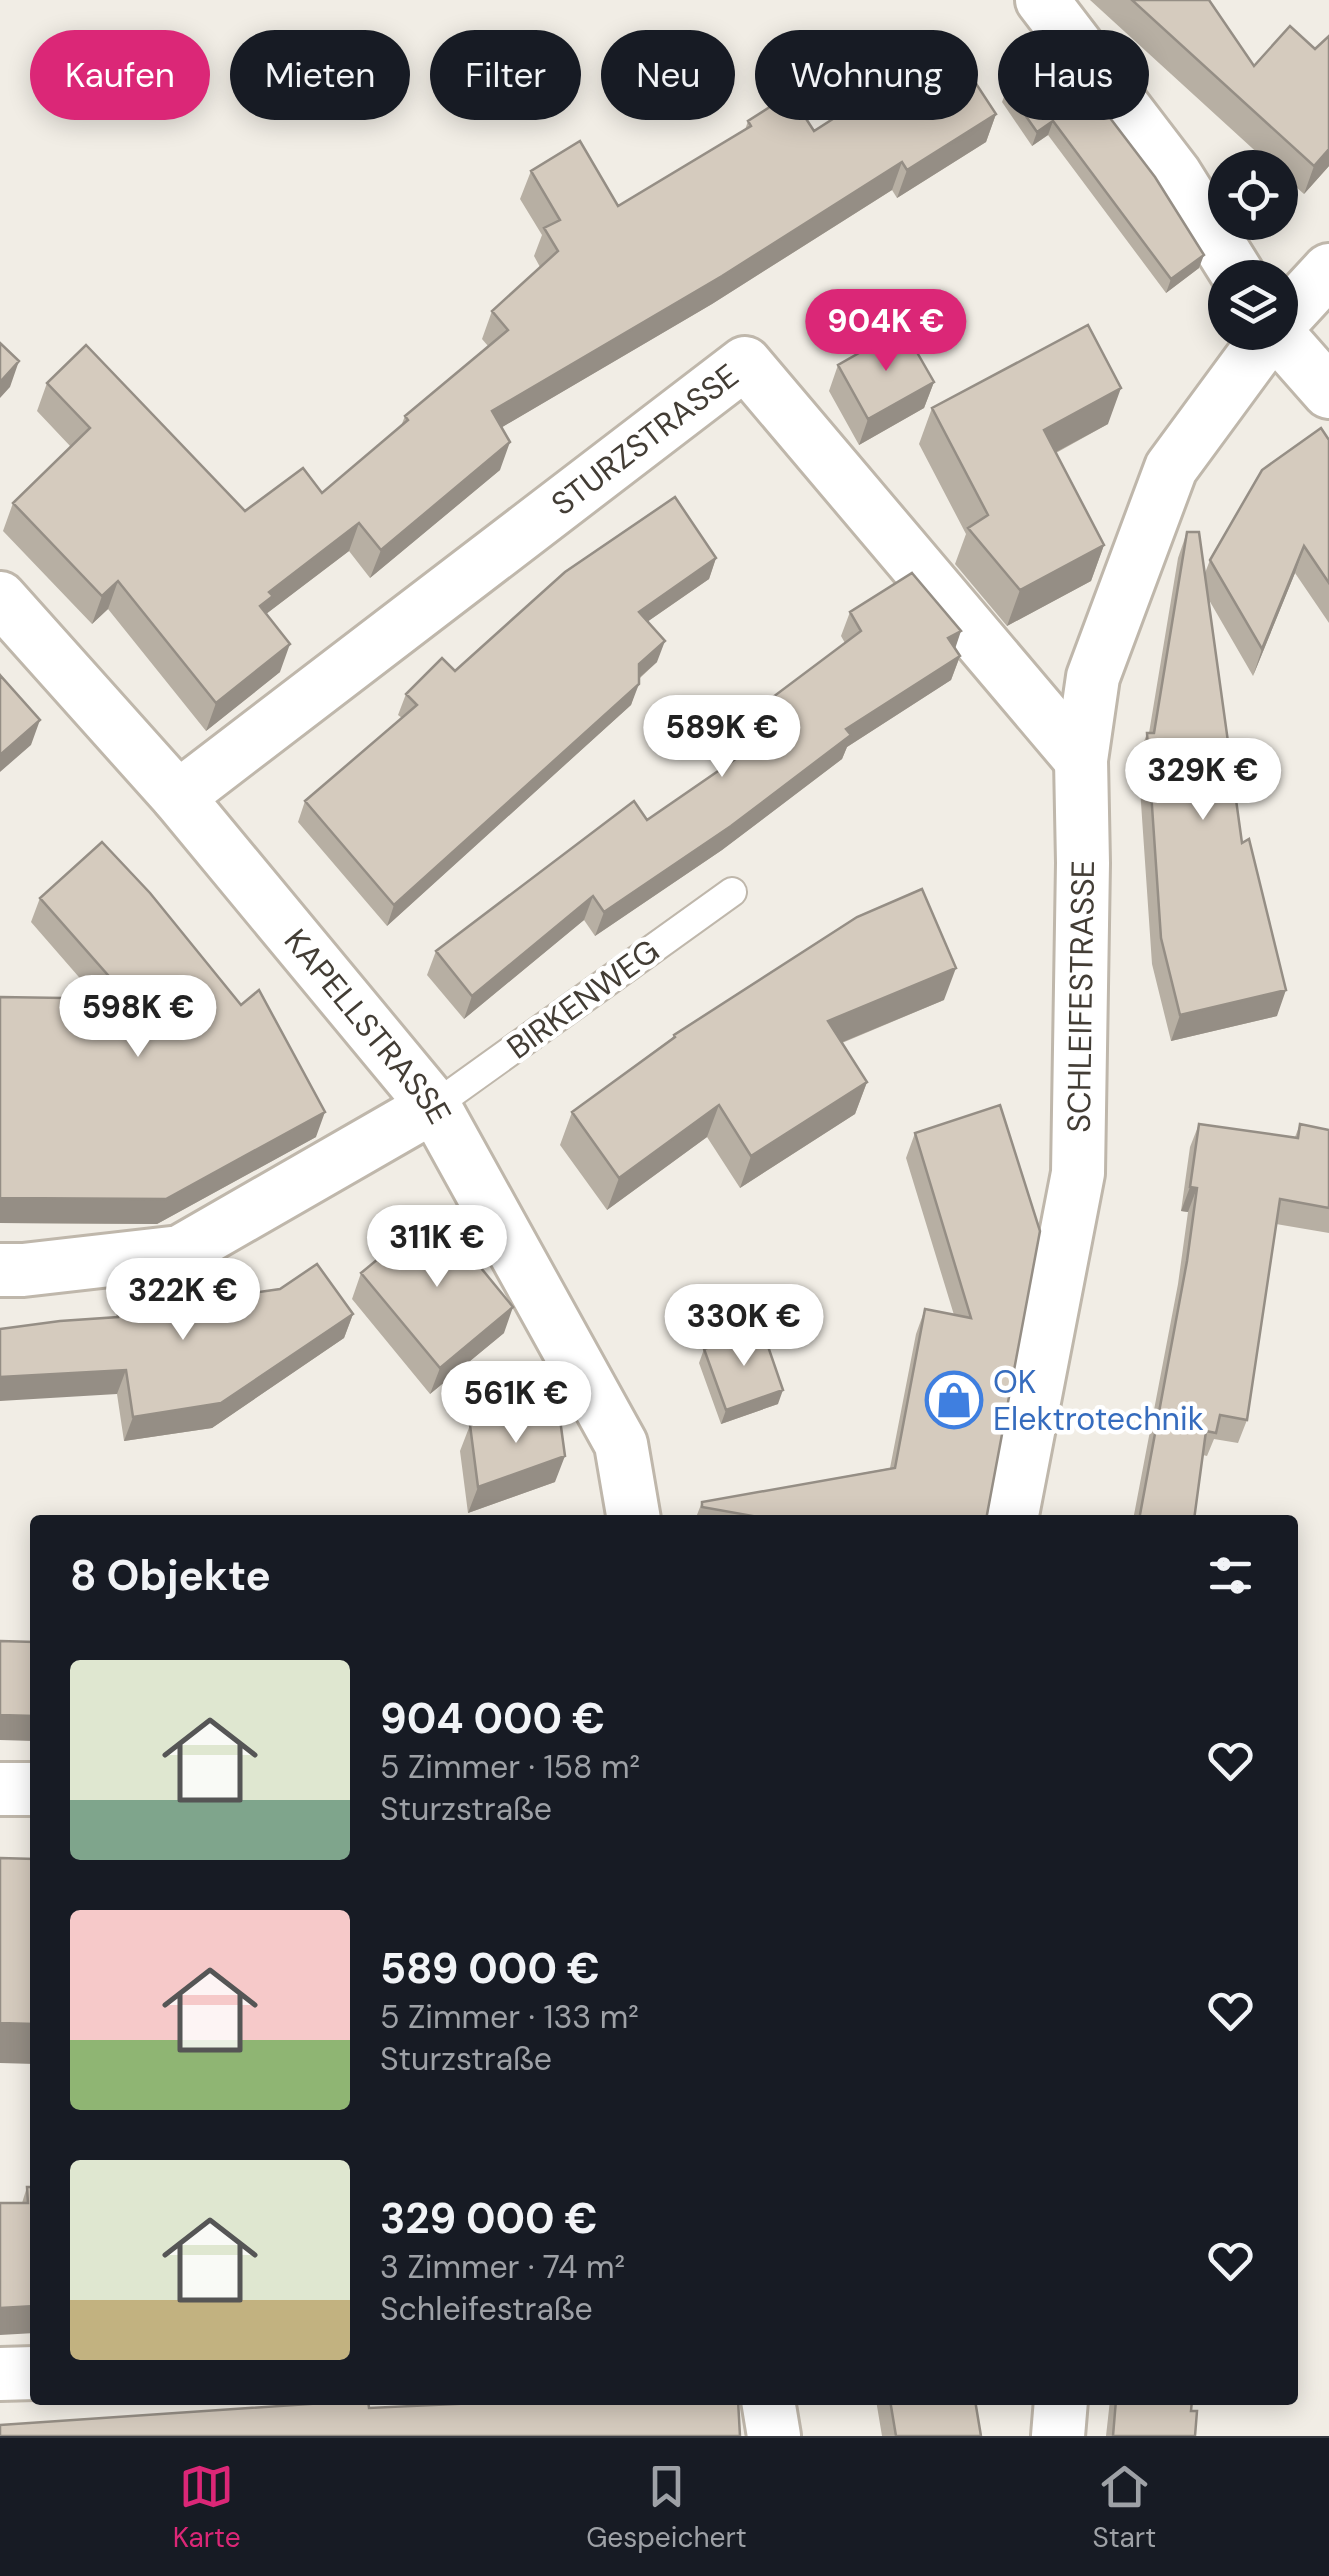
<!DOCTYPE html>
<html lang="de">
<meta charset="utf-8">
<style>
:root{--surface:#171b24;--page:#242831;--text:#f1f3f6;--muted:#9ea1a6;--line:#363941;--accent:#db2777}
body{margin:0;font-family:"DM Sans",sans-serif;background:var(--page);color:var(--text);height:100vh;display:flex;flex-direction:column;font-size:38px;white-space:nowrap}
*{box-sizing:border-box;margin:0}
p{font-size:32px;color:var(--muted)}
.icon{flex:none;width:55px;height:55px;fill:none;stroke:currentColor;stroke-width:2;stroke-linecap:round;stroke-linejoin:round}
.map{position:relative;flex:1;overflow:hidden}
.side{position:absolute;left:30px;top:1515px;width:1268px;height:890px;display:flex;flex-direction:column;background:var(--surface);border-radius:10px;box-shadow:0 5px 25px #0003}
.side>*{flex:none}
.banner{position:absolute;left:30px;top:30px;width:1270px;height:90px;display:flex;gap:20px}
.buttons{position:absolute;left:1208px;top:150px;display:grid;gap:20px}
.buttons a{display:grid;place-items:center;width:90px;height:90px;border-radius:50%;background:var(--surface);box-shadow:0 5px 25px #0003;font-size:50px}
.price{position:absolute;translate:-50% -85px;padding:0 22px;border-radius:35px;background:#fff;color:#222;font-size:32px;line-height:65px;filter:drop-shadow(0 2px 5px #0008)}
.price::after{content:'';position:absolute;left:50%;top:60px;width:30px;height:22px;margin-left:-15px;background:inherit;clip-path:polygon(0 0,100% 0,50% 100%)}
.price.active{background:var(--accent);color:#fff}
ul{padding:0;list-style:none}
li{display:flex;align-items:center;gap:30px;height:250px;padding:0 40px}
li span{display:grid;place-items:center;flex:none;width:280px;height:200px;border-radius:10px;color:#555}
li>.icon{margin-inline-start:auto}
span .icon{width:120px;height:120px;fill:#fffc;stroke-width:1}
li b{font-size:42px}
h2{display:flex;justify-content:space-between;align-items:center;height:120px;padding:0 40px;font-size:42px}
.tag{padding:0 35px;border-radius:45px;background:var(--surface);box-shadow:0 5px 25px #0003;font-size:35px;line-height:90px}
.tag.active{background:var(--accent);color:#fff}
.tab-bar{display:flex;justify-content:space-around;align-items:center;height:140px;border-top:2px solid var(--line);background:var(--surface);font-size:28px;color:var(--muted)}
.tab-bar a{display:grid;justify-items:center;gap:5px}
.tab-bar .active{color:var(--accent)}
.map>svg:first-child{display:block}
</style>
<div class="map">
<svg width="1329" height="2436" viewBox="0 0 1329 2436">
<rect width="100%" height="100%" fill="#f1ede5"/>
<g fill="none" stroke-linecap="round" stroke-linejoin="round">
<g stroke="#bfb7ab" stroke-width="32">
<path id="lane" d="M 434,1106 L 732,892"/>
</g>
<g stroke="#bfb7ab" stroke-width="58">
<g id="street">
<path d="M 1042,0 L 1175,174 L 1240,278"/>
<path d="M 1280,323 L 1329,270"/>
<path d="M 1276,332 L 1329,392"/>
<path id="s1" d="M 0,598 L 178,797 L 434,1106 L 621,1444 L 634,1520"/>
<path id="s2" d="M 178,797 L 745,363 L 1081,760"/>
<path d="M 0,1270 L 23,1270 L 180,1252 L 434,1106"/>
<path id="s3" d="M 1011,1520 L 1078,1173 L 1083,863 L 1081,760 L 1093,677 L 1171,468 L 1271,332"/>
<path d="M 0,1789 L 35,1789"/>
<path d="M 0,2374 L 35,2373"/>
<path d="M 768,2400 L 774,2436"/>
<path d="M 1058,2436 L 1061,2400"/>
</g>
</g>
<use href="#lane" stroke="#fff" stroke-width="28"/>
<use href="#street" stroke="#fff" stroke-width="52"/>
</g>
<path fill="#b7afa3" d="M 1090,0 L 1209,0 L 1254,66 L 1329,166 L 1304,194 L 1280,173 L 1280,168 L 1274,168 Z
M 1059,51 L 1199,268 L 1166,293 L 1048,135 L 1032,146 L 1002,102 L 1007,89 Z
M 996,114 L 986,142 L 897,198 L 892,190 L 712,304 L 502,427 L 500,470 L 370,578 L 349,551 L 266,614 L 280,672 L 206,731 L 108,609 L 92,624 L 3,531 L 13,503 L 71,447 L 37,411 L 47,383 L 245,511 L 322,493 L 401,426 L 405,416 L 488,346 L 482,339 L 492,311 L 540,267 L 534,256 L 542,235 L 520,199 L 531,171 L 618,206 L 745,130 L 748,121 L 814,131 Z
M 838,365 L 934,382 L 924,408 L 859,445 L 829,391 Z
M 932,408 L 1108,424 L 1056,453 L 1104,545 L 1091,581 L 1007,626 L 955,564 L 966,534 L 919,444 Z
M 1329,440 L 1329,623 L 1295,573 L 1253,676 L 1209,600 L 1242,843 L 1277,1016 L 1171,1041 L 1152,964 L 1138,759 L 1147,733 L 1149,733 L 1178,558 L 1187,532 L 1205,573 L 1210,560 Z
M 716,558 L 709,579 L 647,622 L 657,662 L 639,679 L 631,705 L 387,926 L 298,822 L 305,801 L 402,718 L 398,715 L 406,694 Z
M 850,612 L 955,649 L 960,656 L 951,680 L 847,747 L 842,759 L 722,850 L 595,936 L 584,920 L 464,1019 L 427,975 L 436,951 L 647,820 L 719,770 L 712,760 L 721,736 L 845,643 L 841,636 Z
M 40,898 L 316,1137 L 157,1224 L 0,1223 L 0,997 L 98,999 L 31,922 Z
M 944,1000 L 842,1043 L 867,1082 L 855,1114 L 740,1188 L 707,1137 L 607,1210 L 560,1145 L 572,1112 L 672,1038 L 674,1035 Z
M 1000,1105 L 986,1520 L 695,1520 L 702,1502 L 890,1468 L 916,1334 L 925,1309 L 954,1315 L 906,1158 L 915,1133 Z
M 1199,1124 L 1295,1137 L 1300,1124 L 1329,1130 L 1329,1233 L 1276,1224 L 1247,1420 L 1238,1443 L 1214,1439 L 1207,1456 L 1203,1455 L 1194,1520 L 1133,1520 L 1178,1284 L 1188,1212 L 1181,1211 L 1190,1147 Z
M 361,1273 L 504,1333 L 430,1394 L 352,1299 Z
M 118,1312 L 353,1314 L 344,1338 L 212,1428 L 124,1441 L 117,1394 L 116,1317 Z
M 704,1349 L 778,1404 L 721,1424 L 699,1363 Z
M 470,1425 L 555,1482 L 468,1513 L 460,1451 Z
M 27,2187 L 35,2187 L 0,2335 L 22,2203 Z
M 876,2400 L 975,2400 L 981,2436 L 882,2436 Z
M 1110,2400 L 1192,2400 L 1191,2411 L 1195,2436 L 1106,2436 Z"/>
<path fill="#958e85" d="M 996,114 L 986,142 L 897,198 L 907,170 Z
M 1053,121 L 1048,135 L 1032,146 L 1037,132 Z
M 1329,149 L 1329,166 L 1304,194 L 1314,166 Z
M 902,162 L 892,190 L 712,304 L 482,439 L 492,411 Z
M 1204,255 L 1199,268 L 1166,293 L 1171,279 Z
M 19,361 L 10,387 L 0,398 L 0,382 Z
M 934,382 L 924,408 L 859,445 L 868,419 Z
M 1121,388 L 1108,424 L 1030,466 L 1044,430 Z
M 510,442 L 500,470 L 370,578 L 381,550 Z
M 359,523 L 349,551 L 266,614 L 260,606 L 269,592 Z
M 1104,545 L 1091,581 L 1007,626 L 1020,590 Z
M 1304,546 L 1295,573 L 1253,676 L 1262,649 Z
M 716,558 L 709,579 L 631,633 L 639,612 Z
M 118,581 L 108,609 L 92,624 L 102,596 Z
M 961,631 L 953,655 L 948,638 Z
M 665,641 L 657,662 L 631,685 L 639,664 Z
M 290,644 L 280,672 L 206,731 L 216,703 Z
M 960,656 L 951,680 L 847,747 L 842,759 L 722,850 L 595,936 L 604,912 L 846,729 Z
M 639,684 L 631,705 L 387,926 L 394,905 Z
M 40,720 L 31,745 L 0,772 L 0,755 Z
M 593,896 L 584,920 L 464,1019 L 472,996 Z
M 956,968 L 944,1000 L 816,1053 L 828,1021 Z
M 1286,990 L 1277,1016 L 1171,1041 L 1180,1015 Z
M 867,1082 L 855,1114 L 740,1188 L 751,1156 Z
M 719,1105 L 707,1137 L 607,1210 L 619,1178 Z
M 325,1112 L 316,1137 L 157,1224 L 0,1223 L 0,1198 Z
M 1190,1187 L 1197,1188 L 1188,1212 L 1181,1211 Z
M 513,1307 L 504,1333 L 430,1394 L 440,1368 Z
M 353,1314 L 344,1338 L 212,1428 L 124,1441 L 133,1417 Z
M 126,1370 L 117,1394 L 0,1401 L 0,1377 Z
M 783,1390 L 778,1404 L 721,1424 L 726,1410 Z
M 565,1456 L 555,1482 L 468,1513 L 478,1487 Z
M 0,1715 L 35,1716 L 35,1741 L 0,1740 Z
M 0,2023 L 35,2024 L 35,2064 L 0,2063 Z
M 35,2306 L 35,2333 L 0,2335 L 0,2308 Z"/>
<path fill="#d5cbbe" stroke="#958e85" stroke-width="2.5" d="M 1132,0 L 1209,0 L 1254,66 L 1290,26 L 1315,49 L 1329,36 L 1329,149 L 1314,166 Z
M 950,44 L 996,114 L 907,170 L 902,162 L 722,276 L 492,411 L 510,442 L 381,550 L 359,523 L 269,592 L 273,596 L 260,606 L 290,644 L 216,703 L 118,581 L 102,596 L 13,503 L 90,428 L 47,383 L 86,345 L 245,511 L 303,468 L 322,493 L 408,420 L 405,416 L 508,330 L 492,311 L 558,251 L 544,228 L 560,220 L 531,171 L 580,141 L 618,206 L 751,126 L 748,121 L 790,94 L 814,131 Z
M 1059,51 L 1155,177 L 1204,255 L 1171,279 L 1053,121 L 1037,132 L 1007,89 Z
M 1088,325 L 1121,388 L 1044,430 L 1104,545 L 1020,590 L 968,528 L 988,515 L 932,408 Z
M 903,328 L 934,382 L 868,419 L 838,365 Z
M 0,343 L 19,361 L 0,382 Z
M 1321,428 L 1329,440 L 1329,583 L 1304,546 L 1262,649 L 1210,560 L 1262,470 Z
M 675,497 L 716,558 L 639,612 L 665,641 L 639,664 L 639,684 L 394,905 L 305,801 L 417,705 L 406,694 L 442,658 L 455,671 L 565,572 Z
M 1187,532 L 1199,532 L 1242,843 L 1249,839 L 1286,990 L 1180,1015 L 1161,938 L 1147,733 L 1154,733 Z
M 912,573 L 961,631 L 948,638 L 960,656 L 846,729 L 851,735 L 731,826 L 604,912 L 593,896 L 472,996 L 436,951 L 634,801 L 647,820 L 737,758 L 721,736 L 861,631 L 850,612 Z
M 0,675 L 40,720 L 0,755 Z
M 102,842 L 150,893 L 241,1005 L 259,990 L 325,1112 L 166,1199 L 0,1198 L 0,997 L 129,999 L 40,898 Z
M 922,889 L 956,968 L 828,1021 L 867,1082 L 751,1156 L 719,1105 L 619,1178 L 572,1112 L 675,1037 L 674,1035 L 857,917 Z
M 1000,1105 L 1040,1231 L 986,1520 L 754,1520 L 753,1516 L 702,1507 L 702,1502 L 895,1468 L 925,1309 L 971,1318 L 915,1133 Z
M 1199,1124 L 1298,1138 L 1300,1124 L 1329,1130 L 1329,1208 L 1280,1199 L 1247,1420 L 1220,1415 L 1216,1433 L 1206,1431 L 1194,1520 L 1139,1520 L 1187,1261 L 1197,1188 L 1190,1187 Z
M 435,1212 L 513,1307 L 440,1368 L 361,1273 Z
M 317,1264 L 353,1314 L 221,1403 L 133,1417 L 126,1370 L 0,1377 L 0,1329 L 60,1321 L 118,1317 L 118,1312 L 280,1289 Z
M 762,1329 L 783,1390 L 726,1410 L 704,1349 Z
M 559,1412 L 565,1456 L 478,1487 L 470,1425 Z
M 0,1641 L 35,1642 L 35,1716 L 0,1715 Z
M 0,1858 L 35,1859 L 35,2024 L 0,2023 Z
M 27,2187 L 35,2187 L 35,2306 L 0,2308 L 0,2203 L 28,2203 Z
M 368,2400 L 369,2408 L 540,2400 L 738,2400 L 740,2436 L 0,2436 L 0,2425 Z
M 890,2400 L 975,2400 L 981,2436 L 896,2436 Z
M 1116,2400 L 1192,2400 L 1191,2411 L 1197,2411 L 1195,2436 L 1113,2436 Z"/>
<defs>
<g id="shop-ring" transform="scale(2.875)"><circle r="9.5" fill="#fff" stroke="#3f7fe0" stroke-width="1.5"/><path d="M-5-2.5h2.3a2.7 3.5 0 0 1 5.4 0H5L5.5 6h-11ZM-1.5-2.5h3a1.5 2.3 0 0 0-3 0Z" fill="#3f7fe0"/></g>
</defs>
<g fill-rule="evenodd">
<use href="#shop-ring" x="954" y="1400"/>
</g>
<g text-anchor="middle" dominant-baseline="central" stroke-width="9" stroke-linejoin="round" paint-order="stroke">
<g font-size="32" fill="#433d35" stroke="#fff">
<text stroke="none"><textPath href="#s2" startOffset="588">STURZSTRASSE</textPath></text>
<text stroke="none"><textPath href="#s3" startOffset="530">SCHLEIFESTRASSE</textPath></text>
<text transform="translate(583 999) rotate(-36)">BIRKENWEG</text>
<text stroke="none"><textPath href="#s1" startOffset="565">KAPELLSTRASSE</textPath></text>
</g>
<g font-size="32" fill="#366cbe" stroke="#fff" text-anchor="start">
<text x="993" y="1382">OK<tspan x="993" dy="37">Elektrotechnik</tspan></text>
</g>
</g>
</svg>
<div class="buttons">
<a><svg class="icon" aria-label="locate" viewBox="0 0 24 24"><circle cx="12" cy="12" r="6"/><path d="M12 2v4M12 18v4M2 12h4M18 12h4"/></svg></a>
<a><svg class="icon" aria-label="layers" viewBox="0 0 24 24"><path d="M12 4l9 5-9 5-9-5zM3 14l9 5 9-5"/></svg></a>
</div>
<b class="price active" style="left:886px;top:374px">904K €</b>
<b class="price" style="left:722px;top:780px">589K €</b>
<b class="price" style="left:1203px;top:823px">329K €</b>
<b class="price" style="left:138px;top:1060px">598K €</b>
<b class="price" style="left:437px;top:1290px">311K €</b>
<b class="price" style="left:183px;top:1343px">322K €</b>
<b class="price" style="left:744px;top:1369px">330K €</b>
<b class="price" style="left:516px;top:1446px">561K €</b>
<div class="banner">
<a class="tag active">Kaufen</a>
<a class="tag">Mieten</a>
<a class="tag">Filter</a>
<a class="tag">Neu</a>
<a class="tag">Wohnung</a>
<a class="tag">Haus</a>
</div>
<section class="side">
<h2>8 Objekte<svg class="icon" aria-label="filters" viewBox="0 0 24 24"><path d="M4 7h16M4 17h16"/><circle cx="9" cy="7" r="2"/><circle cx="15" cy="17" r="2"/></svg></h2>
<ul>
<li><span style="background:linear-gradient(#dfe7d0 70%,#7fa58c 0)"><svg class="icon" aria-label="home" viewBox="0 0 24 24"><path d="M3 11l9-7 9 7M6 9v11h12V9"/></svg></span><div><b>904 000 €</b><p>5 Zimmer · 158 m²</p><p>Sturzstraße</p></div><svg class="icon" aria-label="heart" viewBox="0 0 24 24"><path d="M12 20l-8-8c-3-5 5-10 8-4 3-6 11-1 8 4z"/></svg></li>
<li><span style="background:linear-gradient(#f6c9c9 65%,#8fb573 0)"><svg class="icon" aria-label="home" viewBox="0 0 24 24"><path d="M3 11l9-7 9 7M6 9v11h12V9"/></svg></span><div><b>589 000 €</b><p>5 Zimmer · 133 m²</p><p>Sturzstraße</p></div><svg class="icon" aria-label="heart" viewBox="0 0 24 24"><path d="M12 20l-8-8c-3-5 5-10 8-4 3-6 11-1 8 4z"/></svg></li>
<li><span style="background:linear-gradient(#dfe7d0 70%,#c2b280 0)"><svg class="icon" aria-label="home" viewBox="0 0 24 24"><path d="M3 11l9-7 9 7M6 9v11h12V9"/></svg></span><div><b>329 000 €</b><p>3 Zimmer · 74 m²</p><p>Schleifestraße</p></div><svg class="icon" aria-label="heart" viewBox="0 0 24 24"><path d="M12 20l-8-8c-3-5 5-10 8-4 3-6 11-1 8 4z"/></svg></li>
</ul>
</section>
</div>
<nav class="tab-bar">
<a class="active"><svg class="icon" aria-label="map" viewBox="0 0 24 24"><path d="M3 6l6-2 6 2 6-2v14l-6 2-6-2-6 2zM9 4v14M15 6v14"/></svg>Karte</a>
<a><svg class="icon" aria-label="saved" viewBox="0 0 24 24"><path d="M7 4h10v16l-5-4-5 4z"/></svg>Gespeichert</a>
<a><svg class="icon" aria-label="home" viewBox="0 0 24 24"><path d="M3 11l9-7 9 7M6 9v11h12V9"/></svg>Start</a>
</nav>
